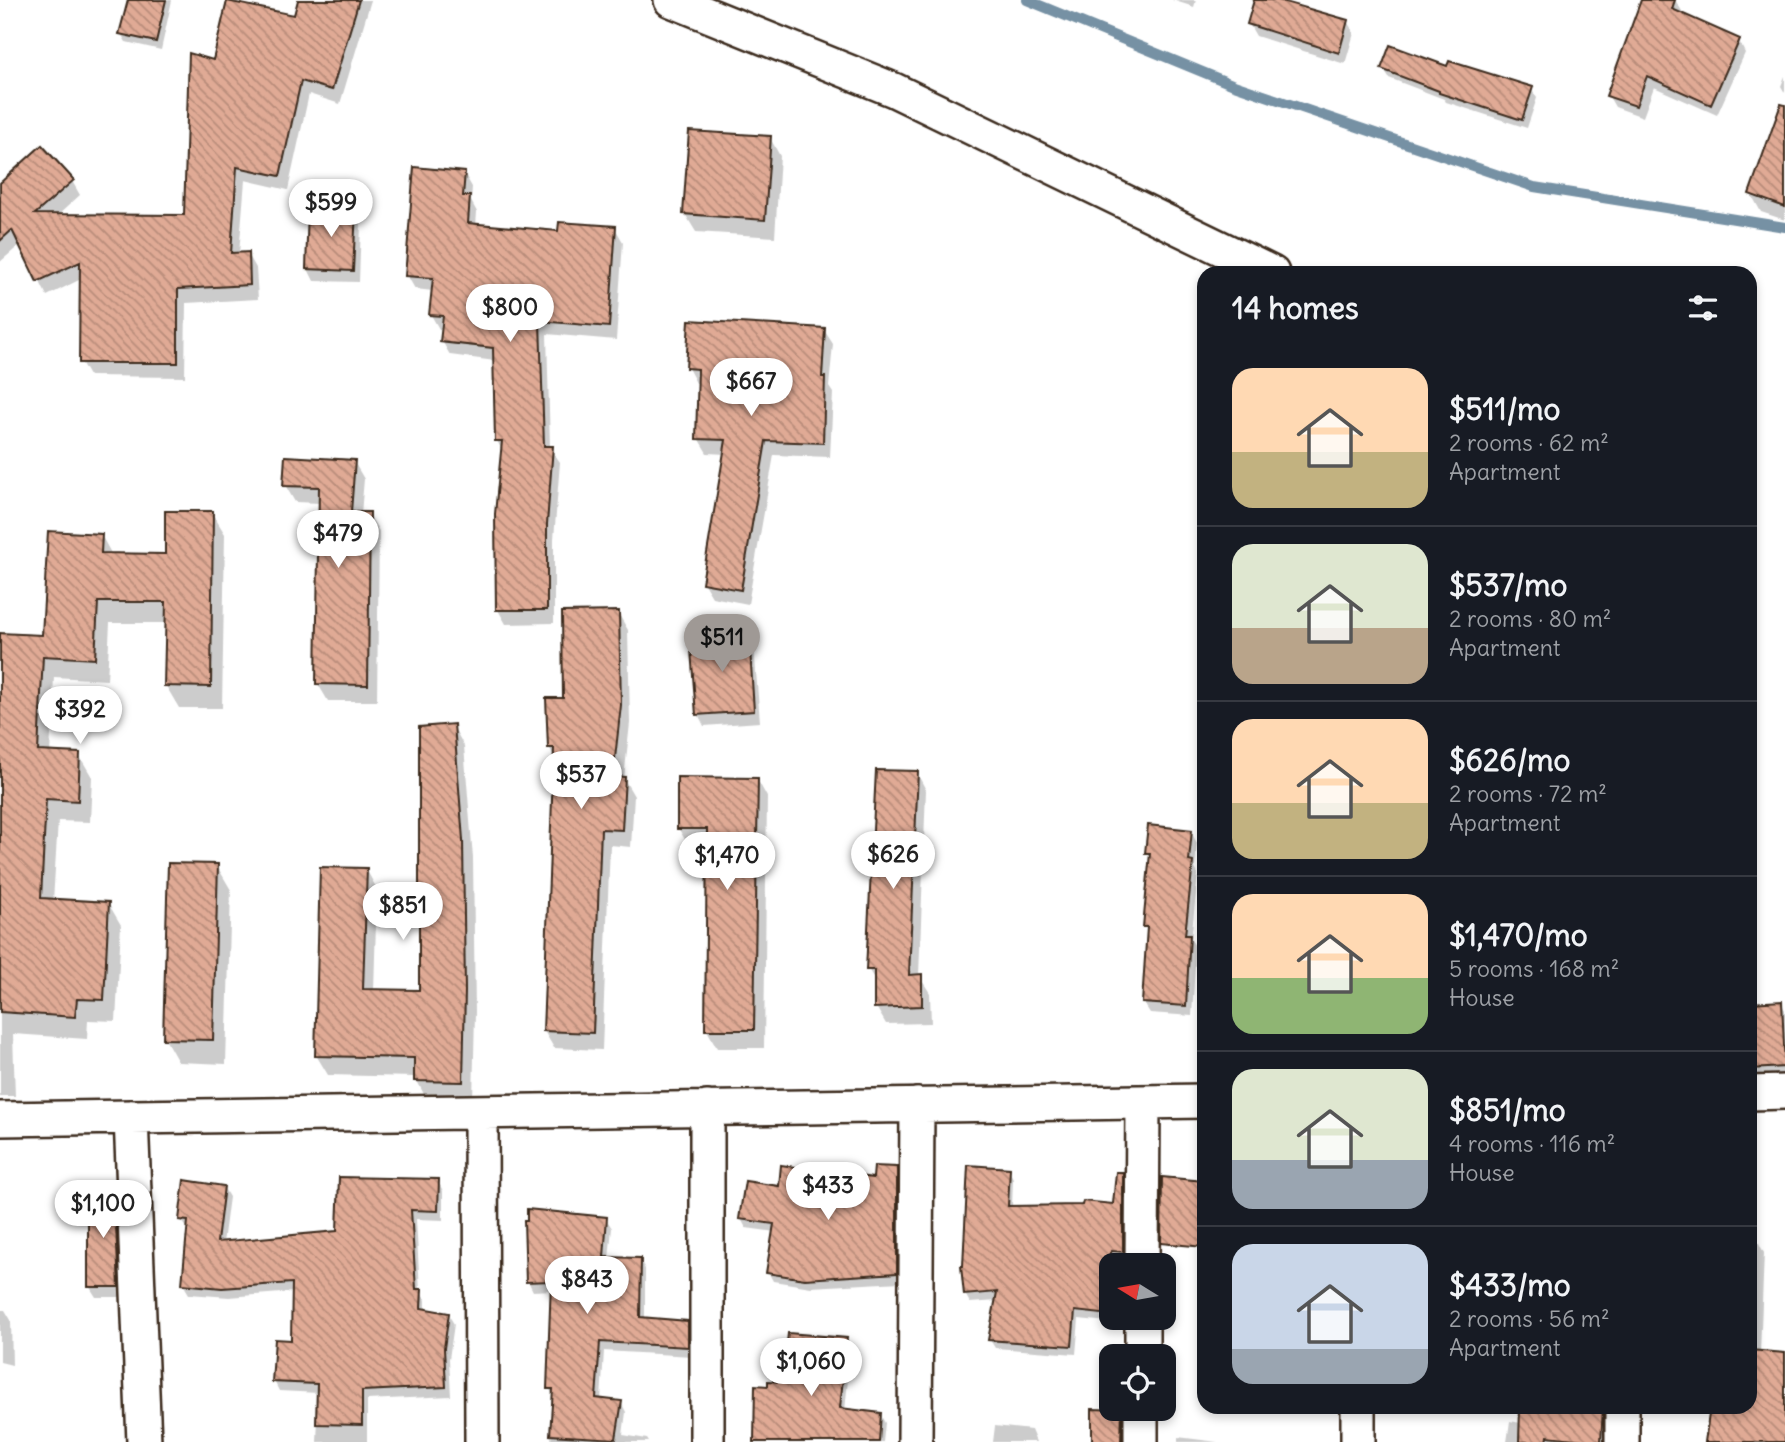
<!DOCTYPE html>
<meta charset="utf-8">
<style>
:root{--surface:#171b24;--page:#242831;--text:#f1f3f6;--muted:#9ea1a6;--line:#363941;--accent:#9f9995}
body{margin:0;font-family:Delius,sans-serif;background:var(--page);color:var(--text);height:100vh;display:flex;flex-direction:column;font-size:26px;white-space:nowrap}
*{box-sizing:border-box;margin:0}
p{font-size:23px;color:var(--muted)}
.icon{flex:none;width:38px;height:38px;fill:none;stroke:currentColor;stroke-width:2;stroke-linecap:round;stroke-linejoin:round}
.map{position:relative;flex:1;overflow:hidden}
.details{position:absolute;left:1197px;top:266px;width:560px;height:1148px;display:flex;flex-direction:column;background:var(--surface);border-radius:21px;box-shadow:0 4px 10px #0003}
.details>*{flex:none}
.needle{width:46px;rotate:281deg}
.controls{position:absolute;left:1099px;top:1253px;display:grid;gap:14px}
.controls a{display:grid;place-items:center;width:77px;height:77px;border-radius:14px;background:var(--surface);box-shadow:0 4px 10px #0003;font-size:35px}
.price{position:absolute;translate:-50% -60px;padding:0 16px;border-radius:24px;background:#fff;color:#222;font-size:23px;line-height:46px;filter:drop-shadow(0 2px 4px #0008)}
.price::after{content:'';position:absolute;left:50%;top:42px;width:21px;height:16px;margin-left:-10px;background:inherit;clip-path:polygon(0 0,100% 0,50% 100%)}
.price.on{background:var(--accent);color:#111}
ul{padding:0;list-style:none}
li{display:flex;align-items:center;gap:21px;height:175px;padding:0 35px}
li+li{border-top:2px solid var(--line)}
li span{display:grid;place-items:center;flex:none;width:196px;height:140px;border-radius:21px;color:#555}
li>.icon{margin-inline-start:auto}
span .icon{width:84px;height:84px;fill:#fffc;stroke-width:1}
li b{font-size:30px}
h2{display:flex;justify-content:space-between;align-items:center;height:84px;padding:0 35px;font-size:30px}
.map>svg:first-child{display:block}
</style>
<div class="map">
<svg width="1785" height="1442" viewBox="0 0 1785 1442">
<defs>
<pattern id="building-back-hatch" width="6" height="6" patternUnits="userSpaceOnUse" patternTransform="scale(1.75)"><rect width="6" height="6" fill="#e0aa95"/><path d="M-1 5l2 2M0 0l6 6M5-1l2 2" fill="none" stroke="#b78b79"/></pattern>
</defs>
<rect width="100%" height="100%" fill="#fff"/>
<filter id="ink" filterUnits="userSpaceOnUse"><feTurbulence type="fractalNoise" baseFrequency=".0143" numOctaves="2"/><feDisplacementMap in="SourceGraphic" scale="14" xChannelSelector="R" yChannelSelector="G"/><feConvolveMatrix kernelMatrix="1 2 1 2 8 2 1 2 1" color-interpolation-filters="sRGB"/></filter>
<g filter="url(#ink)">
<path fill="#0003" d="M 130,0 L 172,0 L 161,50 L 126,42 L 121,34 Z
M 300,0 L 371,0 L 340,104 L 309,94 L 288,190 L 245,180 L 239,254 L 248,254 L 256,268 L 258,299 L 186,303 L 185,377 L 89,376 L 81,362 L 81,279 L 47,296 L 21,244 L 0,262 L 0,185 L 72,181 L 80,195 L 57,216 L 185,217 L 215,63 L 295,17 Z
M 1172,0 L 1196,0 L 1194,7 Z
M 1250,0 L 1272,0 L 1347,21 L 1354,33 L 1345,64 L 1256,36 L 1249,24 L 1255,1 Z
M 1643,0 L 1675,0 L 1682,11 L 1680,15 L 1739,41 L 1745,53 L 1717,115 L 1654,87 L 1643,117 L 1615,107 L 1608,95 Z
M 1449,68 L 1531,89 L 1537,98 L 1527,128 L 1446,102 L 1444,99 L 1389,78 L 1383,69 Z
M 1785,76 L 1785,93 L 1781,86 Z
M 770,138 L 780,156 L 775,237 L 696,232 L 685,214 Z
M 1785,156 L 1785,220 L 1761,212 L 1751,194 Z
M 464,173 L 472,187 L 471,201 L 477,212 L 476,226 L 560,232 L 615,228 L 623,242 L 616,340 L 547,334 L 550,448 L 560,462 L 554,539 L 554,623 L 506,624 L 498,610 L 502,450 L 497,441 L 495,361 L 450,355 L 442,341 L 443,329 L 439,329 L 431,315 L 433,291 L 415,289 L 407,275 Z
M 354,211 L 361,223 L 359,282 L 314,281 L 308,269 Z
M 824,330 L 833,344 L 829,387 L 833,393 L 830,457 L 774,455 L 748,604 L 712,597 L 703,582 L 726,454 L 707,453 L 698,438 L 700,383 L 696,383 L 688,368 Z
M 354,462 L 364,479 L 361,514 L 369,514 L 379,531 L 377,701 L 328,701 L 318,684 L 320,503 L 295,502 L 285,485 Z
M 212,513 L 225,534 L 222,708 L 179,708 L 166,686 L 167,623 L 110,623 L 107,680 L 54,677 L 50,754 L 79,755 L 92,777 L 90,822 L 58,821 L 53,901 L 108,903 L 121,925 L 116,1021 L 88,1020 L 87,1039 L 13,1034 L 15,1096 L 0,1096 L 0,634 L 44,637 L 101,535 L 112,555 L 167,555 Z
M 618,613 L 628,630 L 630,723 L 624,779 L 634,796 L 631,847 L 610,845 L 602,1050 L 554,1048 L 544,1031 L 555,758 L 549,747 L 565,700 Z
M 748,635 L 754,646 L 760,722 L 704,726 L 698,714 Z
M 453,726 L 464,746 L 473,858 L 475,1012 L 473,1101 L 427,1100 L 415,1077 L 328,1075 L 316,1055 L 366,869 L 377,889 L 374,991 L 421,992 Z
M 917,773 L 926,790 L 919,976 L 930,993 L 931,1023 L 886,1024 L 876,1007 L 876,982 L 868,969 Z
M 757,779 L 767,797 L 764,1048 L 717,1048 L 707,1030 L 709,846 L 689,846 L 678,828 Z
M 1191,832 L 1197,843 L 1195,868 L 1198,874 L 1191,940 L 1196,947 L 1192,1016 L 1150,1013 L 1143,1002 L 1148,932 L 1145,927 L 1152,860 L 1147,853 Z
M 217,866 L 231,890 L 226,1064 L 178,1062 L 165,1039 Z
M 1781,1003 L 1785,1010 L 1785,1085 L 1750,1087 L 1750,1004 Z
M 896,1169 L 901,1178 L 901,1282 L 811,1287 L 773,1281 L 768,1272 L 775,1232 L 746,1228 L 741,1219 L 780,1188 L 875,1180 Z
M 1008,1169 L 1013,1178 L 1012,1208 L 1122,1206 L 1127,1215 L 1127,1265 L 1111,1265 L 1111,1318 L 1128,1318 L 1127,1324 L 1079,1319 L 1076,1354 L 995,1348 L 990,1340 L 997,1301 L 970,1303 L 965,1294 Z
M 438,1181 L 443,1191 L 443,1220 L 416,1219 L 420,1291 L 426,1300 L 426,1311 L 448,1314 L 454,1324 L 449,1359 L 451,1396 L 367,1400 L 367,1442 L 317,1442 L 319,1393 L 279,1391 L 274,1381 L 292,1342 L 294,1292 L 229,1297 L 189,1294 L 183,1284 L 189,1230 L 181,1220 L 223,1187 L 229,1197 L 223,1243 L 339,1233 Z
M 113,1186 L 120,1197 L 124,1297 L 96,1297 L 89,1286 L 98,1214 Z
M 606,1219 L 612,1228 L 609,1259 L 640,1260 L 645,1269 L 645,1319 L 687,1323 L 692,1333 L 692,1356 L 604,1351 L 601,1400 L 621,1402 L 626,1412 L 623,1435 L 647,1439 L 649,1442 L 551,1442 L 554,1397 L 549,1388 L 552,1290 L 533,1291 L 528,1281 Z
M 1750,1243 L 1759,1243 L 1764,1253 L 1760,1353 L 1785,1354 L 1785,1442 L 1707,1442 L 1712,1407 L 1750,1407 Z
M 0,1310 L 5,1310 L 11,1320 L 12,1365 L 0,1362 Z
M 846,1339 L 851,1348 L 845,1411 L 880,1414 L 885,1423 L 883,1442 L 756,1442 L 769,1388 L 785,1383 Z
M 1522,1407 L 1608,1407 L 1606,1442 L 1507,1442 L 1510,1421 L 1521,1423 Z
M 1121,1412 L 1126,1421 L 1125,1442 L 1093,1442 Z
M 995,1426 L 1031,1430 L 1036,1442 L 993,1442 Z
M 1178,1437 L 1218,1442 L 1178,1442 Z"/>
<g fill="none" stroke-linecap="round" stroke-linejoin="round">
<path stroke="#7691a4" stroke-width="10" d="M 1027,0 L 1234,85 L 1534,187 L 1785,227"/>
</g>
<path fill="url(#building-back-hatch)" stroke="#3b2a1e" stroke-width="2" d="M 128,0 L 166,0 L 156,42 L 119,34 Z
M 298,0 L 359,0 L 332,90 L 301,81 L 280,176 L 237,167 L 231,253 L 249,252 L 250,285 L 178,289 L 178,363 L 79,363 L 80,262 L 37,282 L 12,230 L 0,241 L 0,183 L 42,145 L 74,180 L 35,214 L 184,215 L 189,53 L 213,60 L 227,1 L 294,15 Z
M 1254,0 L 1278,0 L 1348,20 L 1339,53 L 1247,24 Z
M 1641,0 L 1675,0 L 1672,9 L 1740,39 L 1711,105 L 1647,76 L 1636,106 L 1606,96 Z
M 1390,45 L 1447,66 L 1449,61 L 1533,87 L 1522,120 L 1439,93 L 1439,91 L 1381,69 Z
M 1781,104 L 1785,105 L 1785,207 L 1749,194 Z
M 689,131 L 771,136 L 765,220 L 683,214 Z
M 414,167 L 465,172 L 463,196 L 470,196 L 468,223 L 558,231 L 559,222 L 616,226 L 609,327 L 540,321 L 544,446 L 553,446 L 547,524 L 547,610 L 496,610 L 495,514 L 502,441 L 495,441 L 493,348 L 440,342 L 443,316 L 429,315 L 433,278 L 405,276 Z
M 308,208 L 356,209 L 353,271 L 306,269 Z
M 689,320 L 825,328 L 822,377 L 825,377 L 823,443 L 766,441 L 741,590 L 702,583 L 726,440 L 696,439 L 698,369 L 686,368 Z
M 285,456 L 355,460 L 351,512 L 370,512 L 368,685 L 316,684 L 319,487 L 283,486 Z
M 165,511 L 213,511 L 211,687 L 164,686 L 166,602 L 98,602 L 95,659 L 43,656 L 38,751 L 80,753 L 78,801 L 46,799 L 41,898 L 109,902 L 104,1000 L 77,999 L 75,1017 L 0,1012 L 0,633 L 42,635 L 48,531 L 102,534 L 101,553 L 165,554 Z
M 619,611 L 621,705 L 613,776 L 625,777 L 622,830 L 601,829 L 593,1033 L 543,1031 L 554,748 L 548,748 L 546,698 L 563,698 L 562,612 Z
M 749,633 L 754,711 L 696,715 L 690,637 Z
M 454,724 L 463,840 L 465,991 L 463,1082 L 414,1081 L 414,1058 L 315,1056 L 320,867 L 367,868 L 363,989 L 419,990 L 419,727 Z
M 876,770 L 918,771 L 909,975 L 922,974 L 922,1006 L 874,1008 L 874,970 L 866,970 Z
M 677,777 L 758,778 L 754,1030 L 705,1030 L 707,829 L 677,829 Z
M 1148,825 L 1192,830 L 1189,861 L 1193,862 L 1185,935 L 1190,935 L 1186,1006 L 1142,1003 L 1147,927 L 1143,927 L 1150,853 L 1145,853 Z
M 168,863 L 218,864 L 213,1040 L 163,1039 Z
M 1782,1001 L 1785,1067 L 1750,1069 L 1750,1003 Z
M 781,1165 L 873,1178 L 874,1166 L 897,1167 L 897,1273 L 805,1279 L 766,1273 L 774,1224 L 739,1219 L 745,1181 L 779,1186 Z
M 968,1165 L 1010,1168 L 1008,1206 L 1082,1205 L 1083,1201 L 1113,1204 L 1116,1172 L 1123,1172 L 1123,1252 L 1111,1251 L 1111,1315 L 1075,1311 L 1072,1346 L 988,1340 L 997,1292 L 964,1295 L 961,1266 L 963,1266 Z
M 339,1177 L 439,1179 L 438,1211 L 411,1210 L 416,1289 L 422,1289 L 421,1308 L 449,1313 L 444,1348 L 446,1387 L 362,1391 L 362,1425 L 316,1424 L 317,1384 L 272,1382 L 275,1339 L 291,1340 L 292,1283 L 222,1288 L 182,1284 L 188,1221 L 179,1220 L 184,1180 L 224,1186 L 217,1242 L 337,1231 Z
M 1162,1177 L 1204,1181 L 1204,1247 L 1161,1243 Z
M 96,1184 L 114,1185 L 119,1287 L 88,1287 L 88,1212 L 96,1212 Z
M 527,1209 L 607,1217 L 604,1257 L 641,1258 L 640,1317 L 688,1321 L 688,1347 L 600,1342 L 596,1398 L 622,1401 L 616,1439 L 550,1435 L 553,1389 L 547,1389 L 551,1281 L 526,1282 L 524,1221 L 527,1221 Z
M 788,1333 L 847,1338 L 840,1408 L 881,1413 L 879,1442 L 754,1442 L 755,1385 L 768,1386 L 768,1381 L 783,1382 Z
M 1750,1350 L 1785,1353 L 1785,1442 L 1705,1442 L 1710,1407 L 1750,1407 Z
M 1520,1407 L 1603,1407 L 1601,1442 L 1548,1436 L 1547,1442 L 1519,1442 Z
M 1092,1409 L 1122,1410 L 1121,1442 L 1092,1442 Z"/>
<g fill="none" stroke-linecap="round" stroke-linejoin="round">
<g stroke="#3b2a1e" stroke-width="38">
<path id="minor" d="M 671,0 L 894,90 L 1272,273
M 1750,1093 L 1785,1092
M 481,1112 L 482,1442
M 131,1117 L 144,1442
M 0,1119 L 1204,1101
M 1142,1265 L 1143,1102
M 1142,1356 L 1142,1318
M 1358,1407 L 1358,1442
M 1622,1407 L 1622,1442
M 707,1442 L 707,1108
M 915,1442 L 917,1105
M 1141,1442 L 1141,1409"/>
</g>
<use href="#minor" stroke="#fff" stroke-width="33"/>
</g>
</g>
</svg>
<div class="controls">
<a><svg class="needle" viewBox="-14 -14 28 28"><path d="M0-13l5 13h-10z" fill="#e53935"/><path d="M0 13l5-13h-10z" fill="#9ea1a6"/></svg></a>
<a><svg class="icon" aria-label="locate" viewBox="0 0 24 24"><circle cx="12" cy="12" r="6"/><path d="M12 2v4M12 18v4M2 12h4M18 12h4"/></svg></a>
</div>
<b class="price" style="left:331px;top:239px">$599</b>
<b class="price" style="left:510px;top:344px">$800</b>
<b class="price" style="left:751px;top:418px">$667</b>
<b class="price" style="left:338px;top:570px">$479</b>
<b class="price on" style="left:722px;top:674px">$511</b>
<b class="price" style="left:80px;top:746px">$392</b>
<b class="price" style="left:581px;top:811px">$537</b>
<b class="price" style="left:893px;top:891px">$626</b>
<b class="price" style="left:727px;top:892px">$1,470</b>
<b class="price" style="left:403px;top:942px">$851</b>
<b class="price" style="left:828px;top:1222px">$433</b>
<b class="price" style="left:103px;top:1240px">$1,100</b>
<b class="price" style="left:587px;top:1316px">$843</b>
<b class="price" style="left:811px;top:1398px">$1,060</b>
<section class="details">
<h2>14 homes<svg class="icon" aria-label="filters" viewBox="0 0 24 24"><path d="M4 7h16M4 17h16"/><circle cx="9" cy="7" r="2"/><circle cx="15" cy="17" r="2"/></svg></h2>
<ul>
<li><span style="background:linear-gradient(#ffd9b3 60%,#c2b280 0)"><svg class="icon" aria-label="home" viewBox="0 0 24 24"><path d="M3 11l9-7 9 7M6 9v11h12V9"/></svg></span><div><b>$511/mo</b><p>2 rooms · 62 m²</p><p>Apartment</p></div></li>
<li><span style="background:linear-gradient(#dfe7d0 60%,#b9a48a 0)"><svg class="icon" aria-label="home" viewBox="0 0 24 24"><path d="M3 11l9-7 9 7M6 9v11h12V9"/></svg></span><div><b>$537/mo</b><p>2 rooms · 80 m²</p><p>Apartment</p></div></li>
<li><span style="background:linear-gradient(#ffd9b3 60%,#c2b280 0)"><svg class="icon" aria-label="home" viewBox="0 0 24 24"><path d="M3 11l9-7 9 7M6 9v11h12V9"/></svg></span><div><b>$626/mo</b><p>2 rooms · 72 m²</p><p>Apartment</p></div></li>
<li><span style="background:linear-gradient(#ffd9b3 60%,#8fb573 0)"><svg class="icon" aria-label="home" viewBox="0 0 24 24"><path d="M3 11l9-7 9 7M6 9v11h12V9"/></svg></span><div><b>$1,470/mo</b><p>5 rooms · 168 m²</p><p>House</p></div></li>
<li><span style="background:linear-gradient(#dfe7d0 65%,#9aa5b1 0)"><svg class="icon" aria-label="home" viewBox="0 0 24 24"><path d="M3 11l9-7 9 7M6 9v11h12V9"/></svg></span><div><b>$851/mo</b><p>4 rooms · 116 m²</p><p>House</p></div></li>
<li><span style="background:linear-gradient(#c9d6e8 75%,#9aa5b1 0)"><svg class="icon" aria-label="home" viewBox="0 0 24 24"><path d="M3 11l9-7 9 7M6 9v11h12V9"/></svg></span><div><b>$433/mo</b><p>2 rooms · 56 m²</p><p>Apartment</p></div></li>
</ul>
</section>
</div>
